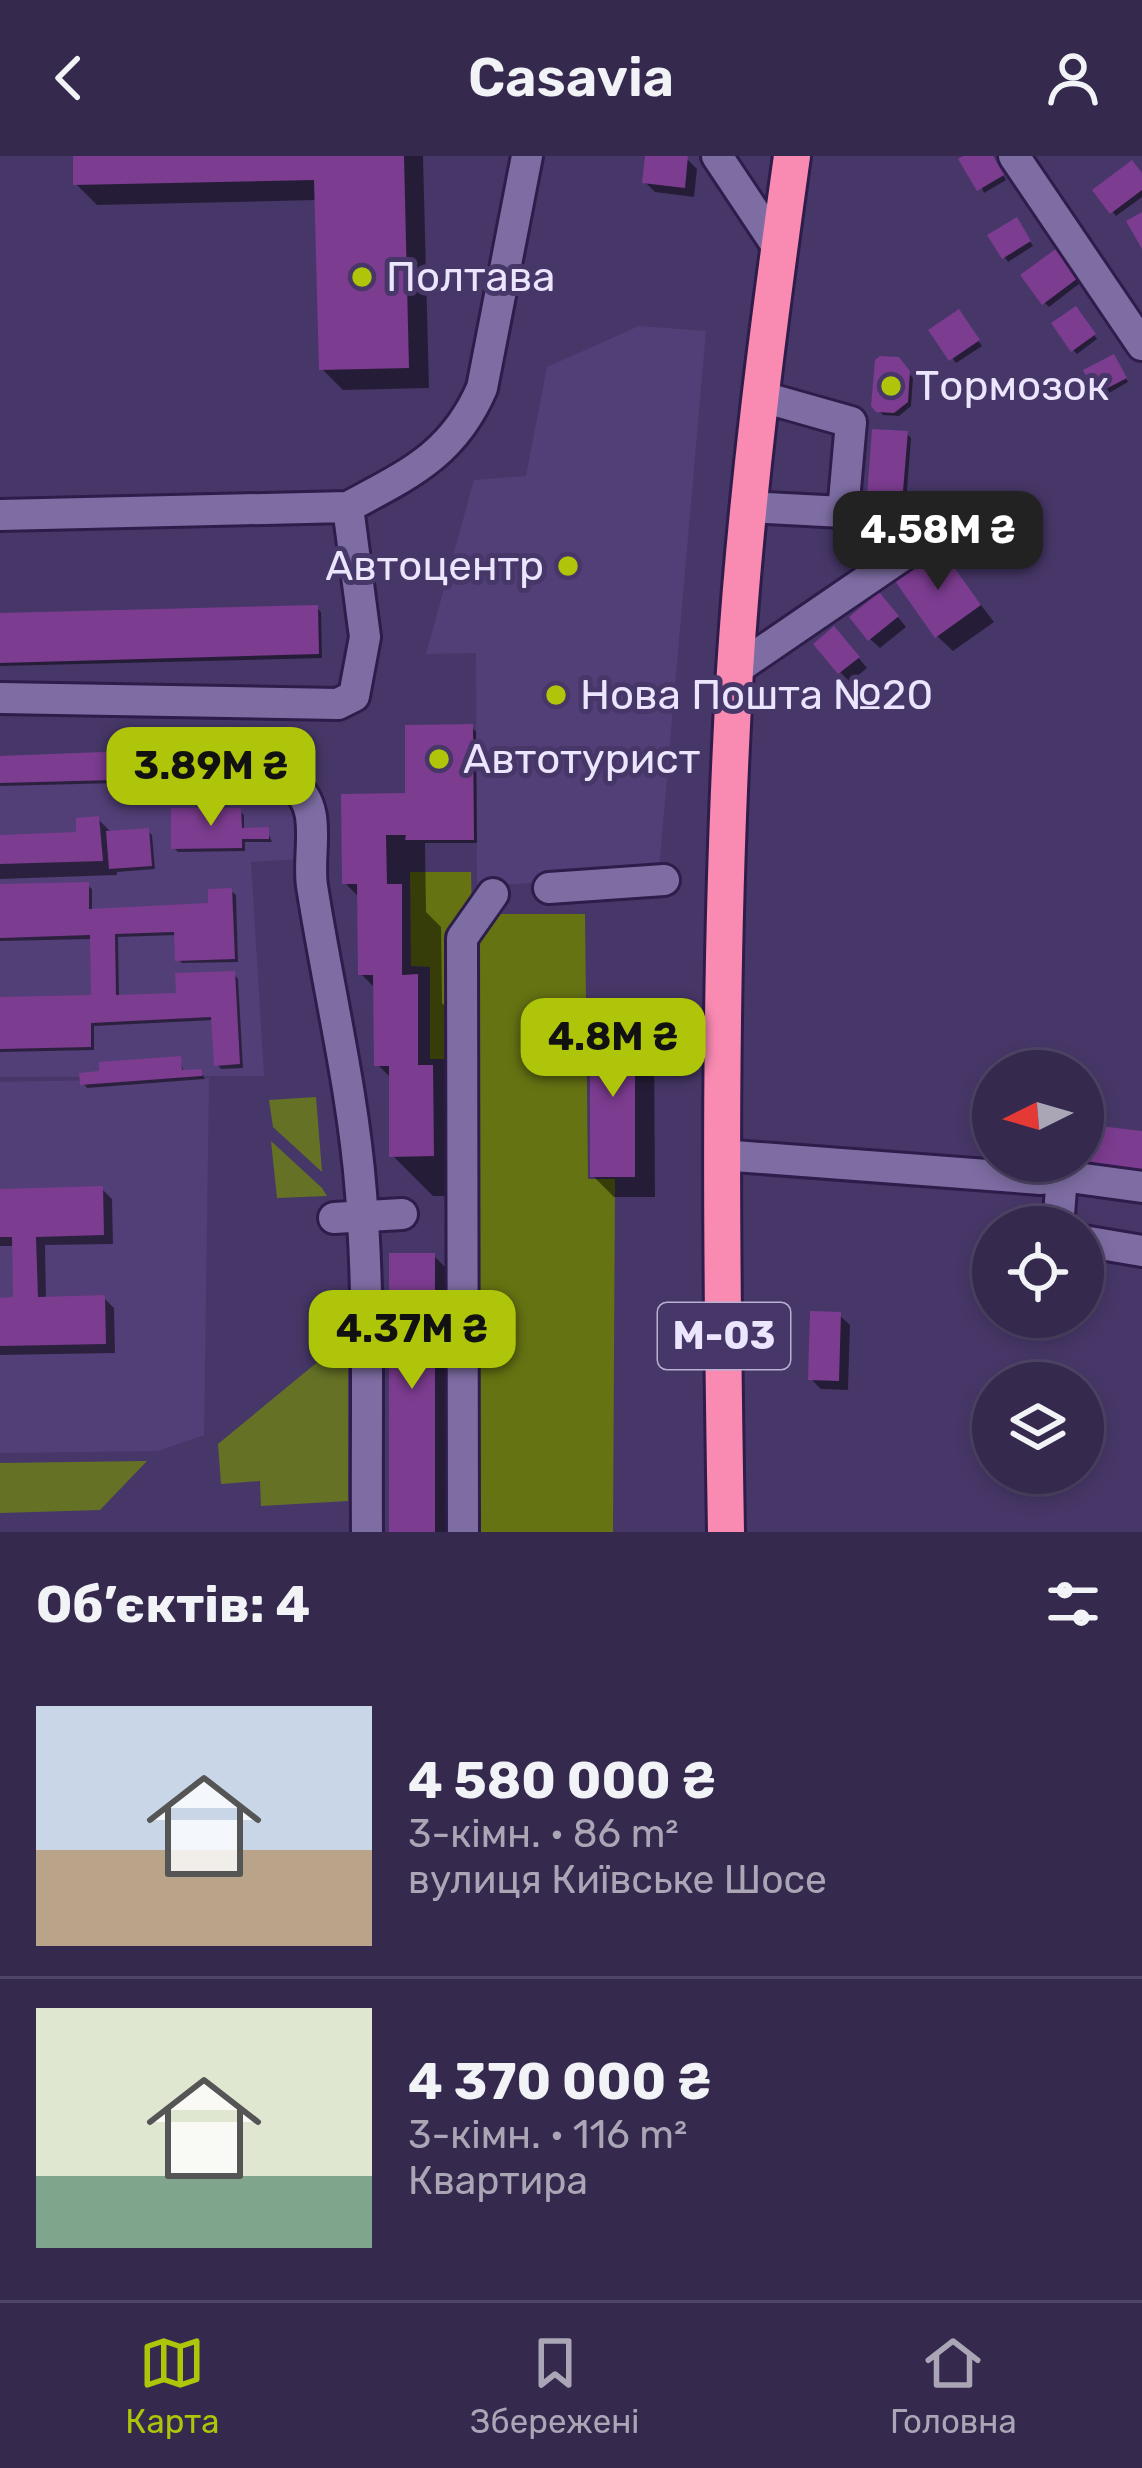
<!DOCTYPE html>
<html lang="uk">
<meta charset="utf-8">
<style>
:root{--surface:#35294e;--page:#403558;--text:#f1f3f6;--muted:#aaa6b6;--line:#4f4566;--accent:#aec509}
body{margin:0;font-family:Rubik,sans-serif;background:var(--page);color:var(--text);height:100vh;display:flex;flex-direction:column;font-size:45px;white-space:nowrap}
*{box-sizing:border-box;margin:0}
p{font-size:39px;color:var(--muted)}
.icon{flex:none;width:66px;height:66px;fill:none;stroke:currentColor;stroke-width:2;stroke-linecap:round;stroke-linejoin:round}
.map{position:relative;height:1376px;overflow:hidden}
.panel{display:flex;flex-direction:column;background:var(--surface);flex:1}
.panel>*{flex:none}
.needle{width:78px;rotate:265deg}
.buttons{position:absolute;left:972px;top:894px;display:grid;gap:24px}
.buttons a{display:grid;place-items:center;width:132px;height:132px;border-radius:50%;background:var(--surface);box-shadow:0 6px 18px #0003,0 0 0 3px var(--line);font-size:60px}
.price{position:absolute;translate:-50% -102px;padding:0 27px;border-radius:24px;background:var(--accent);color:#111;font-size:39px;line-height:78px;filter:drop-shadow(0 3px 6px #0008)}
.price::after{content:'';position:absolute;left:50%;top:72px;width:36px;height:27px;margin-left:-18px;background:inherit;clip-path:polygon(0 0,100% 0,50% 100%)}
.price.active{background:#222;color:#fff}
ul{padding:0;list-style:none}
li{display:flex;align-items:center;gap:36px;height:300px;padding:0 36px}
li+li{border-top:3px solid var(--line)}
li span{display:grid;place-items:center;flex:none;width:336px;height:240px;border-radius:0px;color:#555}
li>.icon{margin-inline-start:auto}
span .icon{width:144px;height:144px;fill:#fffc;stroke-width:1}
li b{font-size:51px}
h2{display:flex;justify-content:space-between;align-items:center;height:144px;padding:0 36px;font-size:51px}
header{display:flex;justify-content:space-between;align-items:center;height:156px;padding:0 36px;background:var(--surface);font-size:54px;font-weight:600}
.dock{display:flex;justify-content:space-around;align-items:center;height:168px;border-top:3px solid var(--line);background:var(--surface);font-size:33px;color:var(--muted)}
.dock a{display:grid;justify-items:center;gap:6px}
.dock .active{color:var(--accent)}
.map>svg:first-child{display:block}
</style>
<header><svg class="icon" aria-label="back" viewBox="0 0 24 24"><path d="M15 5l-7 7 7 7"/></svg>Casavia<svg class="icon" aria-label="person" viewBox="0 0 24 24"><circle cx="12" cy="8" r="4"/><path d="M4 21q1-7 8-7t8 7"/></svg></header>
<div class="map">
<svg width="1142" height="1376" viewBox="0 0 1142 1376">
<rect width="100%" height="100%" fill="#473768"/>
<path fill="#523f77" d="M 639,170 L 706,175 L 659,713 L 582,724 L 477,730 L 476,497 L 426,498 L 474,324 L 526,320 L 547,211 Z
M 293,588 L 298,703 L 251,706 L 264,920 L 0,921 L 0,600 Z
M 209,922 L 204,1279 L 158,1295 L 0,1297 L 0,926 Z"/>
<path fill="#657226" d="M 316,941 L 322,1016 L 273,971 L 269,944 Z
M 271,985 L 322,1032 L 327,1040 L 277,1042 Z
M 348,1181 L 348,1345 L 261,1350 L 260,1325 L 221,1328 L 218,1288 Z
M 147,1305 L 100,1354 L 0,1357 L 0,1307 Z"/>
<path fill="#657312" d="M 410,716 L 471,716 L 472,758 L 585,758 L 588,1023 L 615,1023 L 613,1376 L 472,1376 L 469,903 L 430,903 L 430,811 L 411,810 Z"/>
<path fill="#0007" d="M 76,0 L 423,0 L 429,232 L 343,234 L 322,213 L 317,44 L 97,49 L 76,28 Z
M 648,0 L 687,3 L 697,13 L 694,41 L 655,36 L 645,26 Z
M 969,0 L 992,0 L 1006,24 L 984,37 Z
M 1142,20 L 1142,41 L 1116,60 L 1096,35 Z
M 1020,69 L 1033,90 L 1008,106 L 991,80 Z
M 1060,100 L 1080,127 L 1049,151 L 1045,147 Z
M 1080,158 L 1097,183 L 1077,198 L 1073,194 Z
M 962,161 L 982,190 L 956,207 L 932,175 Z
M 897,204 L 913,222 L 911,250 L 899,260 L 883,259 L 874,249 Z
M 1117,206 L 1128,226 L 1102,241 L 1098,237 Z
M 907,278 L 911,282 L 903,386 L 871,383 L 867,379 Z
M 941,397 L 994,466 L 953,495 L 937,480 Z
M 889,450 L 906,471 L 880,492 L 870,483 Z
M 317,452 L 321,456 L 322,502 L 0,510 L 0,460 Z
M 844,484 L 867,512 L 850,526 L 840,516 Z
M 472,571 L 476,576 L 477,687 L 425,687 L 426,756 L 441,771 L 442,847 L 457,862 L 473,1040 L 433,1040 L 392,999 L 392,923 L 377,908 L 376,833 L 361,818 L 360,742 L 345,727 L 408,640 Z
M 266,593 L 270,597 L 271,623 L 0,630 L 0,603 Z
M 240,655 L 244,659 L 244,675 L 267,674 L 272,686 L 245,686 L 245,695 L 178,696 L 174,692 Z
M 98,663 L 112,677 L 148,675 L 152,679 L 155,713 L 117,716 L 117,719 L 0,723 L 0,682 L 80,679 Z
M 87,729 L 92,733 L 92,756 L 211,750 L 231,735 L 236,739 L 238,806 L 182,807 L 178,803 L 177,779 L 118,781 L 119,842 L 179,840 L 234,818 L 238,823 L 243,912 L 221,913 L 217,908 L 214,864 L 94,870 L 94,894 L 0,896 L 0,844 L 95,842 L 93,783 L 0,785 L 0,731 Z
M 633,864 L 654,885 L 655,1041 L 614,1041 L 593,1020 L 601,897 Z
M 180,903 L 184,917 L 200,916 L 205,923 L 87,932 L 83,927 Z
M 1142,979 L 1142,1027 L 1105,1022 L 1089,1006 Z
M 102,1033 L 112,1043 L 113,1088 L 45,1089 L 46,1144 L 104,1142 L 114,1152 L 115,1197 L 0,1199 L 0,1145 L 17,1144 L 15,1090 L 0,1090 L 0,1036 Z
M 434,1100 L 475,1141 L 474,1376 L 392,1376 Z
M 839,1159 L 850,1169 L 848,1234 L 821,1233 L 811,1223 Z"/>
<path fill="#7c3c90" d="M 73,0 L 404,0 L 409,212 L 319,214 L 314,24 L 73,29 Z
M 645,0 L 688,0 L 685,32 L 642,27 Z
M 963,0 L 993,0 L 1004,19 L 977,35 L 958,3 Z
M 1132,4 L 1142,17 L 1142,34 L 1110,58 L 1092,34 Z
M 1142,56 L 1142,93 L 1126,65 Z
M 1017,61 L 1031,85 L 1002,103 L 987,79 Z
M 1057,92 L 1078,122 L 1042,149 L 1020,119 Z
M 1076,150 L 1096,178 L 1071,196 L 1051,167 Z
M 959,153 L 980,184 L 949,205 L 928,174 Z
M 1114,198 L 1127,222 L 1096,238 L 1083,214 Z
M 880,200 L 899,201 L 910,215 L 908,246 L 894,257 L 876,256 L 871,250 L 875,204 Z
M 872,273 L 908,275 L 899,383 L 864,380 Z
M 941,393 L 981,449 L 935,482 L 895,425 Z
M 879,436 L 899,460 L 868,485 L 849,461 Z
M 318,449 L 319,498 L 0,507 L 0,457 Z
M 834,470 L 860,501 L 838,518 L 813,488 Z
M 473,568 L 474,684 L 405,684 L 406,679 L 386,679 L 387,728 L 402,728 L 402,819 L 418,818 L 418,909 L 433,909 L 434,1000 L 389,1001 L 389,910 L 374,910 L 373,819 L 358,819 L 357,728 L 342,728 L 341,638 L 405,637 L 405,569 Z
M 267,590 L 269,620 L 0,627 L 0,600 Z
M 171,652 L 241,652 L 242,672 L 269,671 L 269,683 L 242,683 L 242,692 L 171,693 Z
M 99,660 L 103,705 L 0,708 L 0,679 L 76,676 L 76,662 Z
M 149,672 L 152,710 L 109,713 L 106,675 Z
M 89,726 L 89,753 L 208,747 L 208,733 L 232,732 L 235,803 L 175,805 L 174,776 L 115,778 L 116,839 L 176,837 L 175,817 L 235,815 L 240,908 L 214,910 L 211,861 L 91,867 L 91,891 L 0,893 L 0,841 L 91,839 L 90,779 L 0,782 L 0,728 Z
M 635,861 L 635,1021 L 590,1021 L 590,894 L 598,894 L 598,862 Z
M 181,900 L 182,914 L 202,913 L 202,920 L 80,929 L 79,917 L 99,915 L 99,906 Z
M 1091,969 L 1142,975 L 1142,1014 L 1086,1007 Z
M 103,1030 L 104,1079 L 36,1081 L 38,1141 L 105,1139 L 106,1188 L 0,1190 L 0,1142 L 13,1141 L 12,1081 L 0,1081 L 0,1033 Z
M 389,1097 L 435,1097 L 435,1376 L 389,1376 Z
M 810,1155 L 841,1156 L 839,1225 L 808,1224 Z"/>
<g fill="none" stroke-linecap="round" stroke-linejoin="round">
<g stroke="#2e1c4b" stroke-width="36">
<path id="minor" d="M 717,0 L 779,93
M 1014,0 L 1142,189
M 748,351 L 843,356 L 851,266 L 759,240
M 0,359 L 348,351
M 735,514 L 956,363
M 0,542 L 338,548 L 354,540 L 365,481 L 348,351 C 409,318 453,299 482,232 L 527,0
M 292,628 C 324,651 307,695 312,730 C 328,832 353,934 361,1037 C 370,1149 366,1264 367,1376
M 549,732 L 664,724
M 721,999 L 1041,1023 L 1062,1020 L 1142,1031
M 334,1062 L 402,1058
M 1058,1071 L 1062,1020
M 1083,1085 L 1142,1095
M 463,1376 L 462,782 L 493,738"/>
</g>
<g stroke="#2e1c4b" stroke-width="42">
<path id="highway" d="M 726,1376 C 721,1089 718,801 735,514 C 746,342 768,171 792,0"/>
</g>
<use href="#minor" stroke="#7e6da3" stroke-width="30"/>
<use href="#highway" stroke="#f98ab2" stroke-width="36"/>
</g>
<g fill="#aec509" stroke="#473768" stroke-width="4.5">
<circle cx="362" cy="121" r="12"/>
<circle cx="891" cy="230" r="12"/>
<circle cx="568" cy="410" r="12"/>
<circle cx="556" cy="539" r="12"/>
<circle cx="439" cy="603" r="12"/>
</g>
<g text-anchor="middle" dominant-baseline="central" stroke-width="10" stroke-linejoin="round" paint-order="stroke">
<rect fill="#473768" stroke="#bab1d0" stroke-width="3" x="658" y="1147" width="132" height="66" rx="9"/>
<g font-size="39" font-weight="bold" fill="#ebe5fd">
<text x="724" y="1180">М-03</text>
</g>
<g font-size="42" fill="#ebe5fd" stroke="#473768" text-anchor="start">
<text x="386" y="121">Полтава</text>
<text x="915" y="230">Тормозок</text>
<text x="544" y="410" text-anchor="end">Автоцентр</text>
<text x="580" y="539">Нова Пошта №20</text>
<text x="463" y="603">Автотурист</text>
</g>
</g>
</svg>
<div class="buttons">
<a><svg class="needle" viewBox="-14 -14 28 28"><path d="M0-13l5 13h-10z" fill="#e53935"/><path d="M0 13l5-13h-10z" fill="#aaa6b6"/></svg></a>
<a><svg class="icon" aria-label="locate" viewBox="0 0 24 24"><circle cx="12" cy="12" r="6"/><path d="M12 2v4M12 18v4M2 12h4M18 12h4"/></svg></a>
<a><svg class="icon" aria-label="layers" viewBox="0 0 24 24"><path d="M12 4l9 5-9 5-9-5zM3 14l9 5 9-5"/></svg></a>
</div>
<b class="price active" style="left:938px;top:437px">4.58M ₴</b>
<b class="price" style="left:211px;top:673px">3.89M ₴</b>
<b class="price" style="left:613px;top:944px">4.8M ₴</b>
<b class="price" style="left:412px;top:1236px">4.37M ₴</b>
</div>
<section class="panel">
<h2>Об’єктів: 4<svg class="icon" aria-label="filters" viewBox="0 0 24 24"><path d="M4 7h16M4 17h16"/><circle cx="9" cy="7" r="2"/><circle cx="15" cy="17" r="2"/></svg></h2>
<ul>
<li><span style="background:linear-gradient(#c9d6e8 60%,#b9a48a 0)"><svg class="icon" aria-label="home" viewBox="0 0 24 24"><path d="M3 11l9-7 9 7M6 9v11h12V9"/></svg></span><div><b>4 580 000 ₴</b><p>3-кімн. · 86 m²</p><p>вулиця Київське Шосе</p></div></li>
<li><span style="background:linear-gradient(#dfe7d0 70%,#7fa58c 0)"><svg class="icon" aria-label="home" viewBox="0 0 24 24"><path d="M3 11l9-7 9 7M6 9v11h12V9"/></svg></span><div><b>4 370 000 ₴</b><p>3-кімн. · 116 m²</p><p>Квартира</p></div></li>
</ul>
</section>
<nav class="dock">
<a class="active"><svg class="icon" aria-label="map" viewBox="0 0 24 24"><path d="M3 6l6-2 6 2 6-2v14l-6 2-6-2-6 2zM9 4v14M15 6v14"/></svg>Карта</a>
<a><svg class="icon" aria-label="saved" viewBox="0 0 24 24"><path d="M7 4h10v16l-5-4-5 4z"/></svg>Збережені</a>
<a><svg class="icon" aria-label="home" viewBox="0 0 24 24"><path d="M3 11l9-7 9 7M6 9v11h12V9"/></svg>Головна</a>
</nav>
